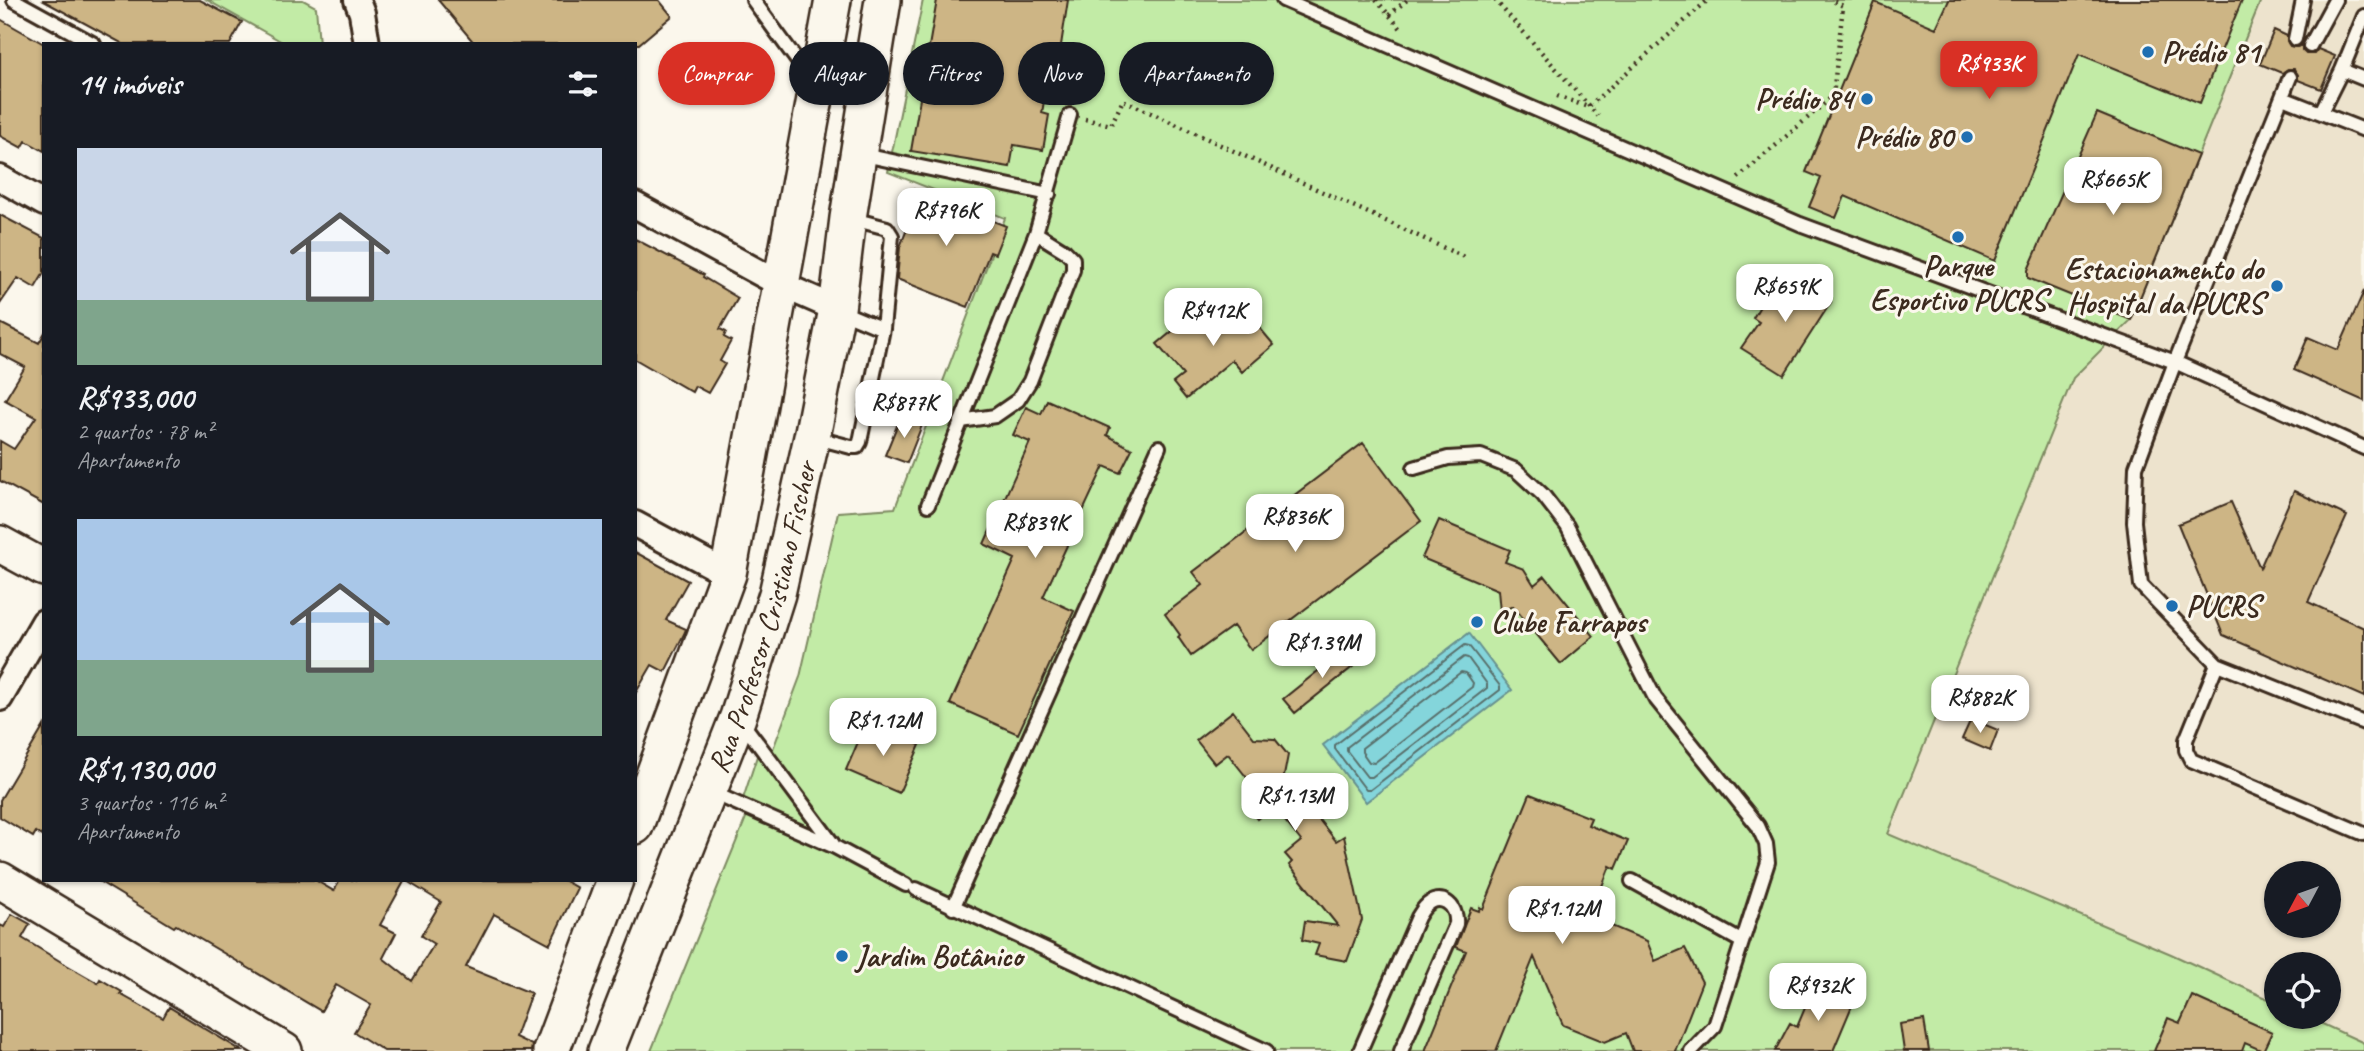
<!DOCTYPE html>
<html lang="pt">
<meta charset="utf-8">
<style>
:root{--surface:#171b24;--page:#242831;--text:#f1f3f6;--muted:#9ea1a6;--accent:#d93025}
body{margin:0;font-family:Caveat,sans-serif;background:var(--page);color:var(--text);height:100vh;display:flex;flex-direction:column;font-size:26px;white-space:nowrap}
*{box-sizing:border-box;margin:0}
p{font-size:23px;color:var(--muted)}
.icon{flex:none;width:38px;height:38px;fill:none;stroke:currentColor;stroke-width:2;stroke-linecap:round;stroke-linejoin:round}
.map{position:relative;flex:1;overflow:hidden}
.drawer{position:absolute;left:42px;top:42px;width:595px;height:840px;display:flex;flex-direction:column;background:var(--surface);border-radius:0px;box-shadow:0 2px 5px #0004}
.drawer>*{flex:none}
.hud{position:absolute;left:658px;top:42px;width:665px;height:63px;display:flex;gap:14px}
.needle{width:46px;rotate:229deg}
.tools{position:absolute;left:2264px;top:861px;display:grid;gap:14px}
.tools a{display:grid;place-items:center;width:77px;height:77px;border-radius:50%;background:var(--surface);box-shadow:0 2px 5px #0004;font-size:35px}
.price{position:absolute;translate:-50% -60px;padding:0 16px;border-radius:14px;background:#fff;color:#222;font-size:23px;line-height:46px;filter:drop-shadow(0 2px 4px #0008)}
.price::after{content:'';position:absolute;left:50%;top:42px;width:21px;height:16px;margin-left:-10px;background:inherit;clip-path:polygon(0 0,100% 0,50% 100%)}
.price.active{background:var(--accent);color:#fff}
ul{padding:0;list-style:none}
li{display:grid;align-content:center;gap:14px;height:371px;padding:0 35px}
li span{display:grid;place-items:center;height:217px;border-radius:0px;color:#555}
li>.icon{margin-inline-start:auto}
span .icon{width:126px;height:126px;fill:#fffc;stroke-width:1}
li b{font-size:30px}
h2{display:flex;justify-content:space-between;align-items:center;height:84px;padding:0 35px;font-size:30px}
.chip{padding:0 24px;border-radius:32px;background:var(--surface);box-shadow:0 2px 5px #0004;font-size:24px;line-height:63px}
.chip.active{background:var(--accent);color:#fff}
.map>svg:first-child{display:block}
</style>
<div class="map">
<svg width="2364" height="1051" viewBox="0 0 2364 1051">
<rect width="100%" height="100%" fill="#fbf7ec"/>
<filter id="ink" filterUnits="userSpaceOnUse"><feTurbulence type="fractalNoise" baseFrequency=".0143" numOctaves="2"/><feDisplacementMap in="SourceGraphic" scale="14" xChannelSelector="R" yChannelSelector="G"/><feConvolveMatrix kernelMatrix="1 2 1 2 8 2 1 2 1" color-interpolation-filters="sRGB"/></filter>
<g filter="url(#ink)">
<path fill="#ede3cd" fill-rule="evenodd" d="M 1214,0 L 2364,0 L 2364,1043 L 2307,1017 L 2329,1017 L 2329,964 L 2277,964 L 2277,1003 L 2171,954 L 1888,834 L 2073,378 ZM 2277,873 L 2329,873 L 2329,926 L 2277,926 Z"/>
<path fill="#c2eba6" stroke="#7e8a62" stroke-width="2" d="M 207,0 L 303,0 L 316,7 L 319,44 L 286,44 Z
M 923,0 L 2261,0 L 2131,320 L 2073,378 L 1888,834 L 2171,954 L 2277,1003 L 2277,1017 L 2307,1017 L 2364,1043 L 2364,1051 L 651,1051 L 752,803 L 743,799 L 758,753 L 767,765 L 800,677 L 838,512 L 895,508 L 1005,218 L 888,172 Z"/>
<path fill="#84d5db" stroke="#67918f" stroke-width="2" d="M 1469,633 L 1512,690 L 1366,802 L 1323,745 Z"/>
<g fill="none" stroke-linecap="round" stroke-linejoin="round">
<path stroke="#586e6a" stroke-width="2" d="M 1465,645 L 1469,646 L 1500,686 L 1500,690 L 1370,790 L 1366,790 L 1335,749 L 1335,745 Z
M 1464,657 L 1468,658 L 1487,684 L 1487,688 L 1372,777 L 1367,777 L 1347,751 L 1347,747 Z
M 1461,672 L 1466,673 L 1473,683 L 1472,687 L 1374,763 L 1369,762 L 1362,752 L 1362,748 Z"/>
</g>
<path fill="#cdb585" stroke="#3b2a1e" stroke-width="2" fill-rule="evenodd" d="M 42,0 L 200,0 L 242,22 L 230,44 L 123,44 Z
M 438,0 L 659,0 L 672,16 L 639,44 L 475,44 Z
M 937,0 L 1068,0 L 1057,71 L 1049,70 L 1042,113 L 1049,115 L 1043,150 L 1014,145 L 1010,167 L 911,151 Z
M 1949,0 L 2242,0 L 2200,103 L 2079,54 L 1995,261 L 1845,196 L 1836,218 L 1809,207 L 1821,178 L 1806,172 L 1875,2 L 1936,28 Z
M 0,19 L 44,44 L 44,151 L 26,141 L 22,148 L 0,136 Z
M 2274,30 L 2287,36 L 2287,41 L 2290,46 L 2297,47 L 2302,45 L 2302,50 L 2306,54 L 2314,54 L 2318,49 L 2335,56 L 2321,89 L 2298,80 L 2298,75 L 2294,69 L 2288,69 L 2282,73 L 2260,64 Z
M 2097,113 L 2198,155 L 2131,320 L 2028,278 L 2028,270 Z
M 912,189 L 1006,226 L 995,254 L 990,252 L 968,307 L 897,279 L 900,247 L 911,219 L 901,215 Z
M 0,215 L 44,238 L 44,273 L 35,288 L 18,278 L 0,304 Z
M 635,239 L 704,275 L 703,277 L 738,298 L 720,329 L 726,332 L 724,337 L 731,341 L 720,361 L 725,364 L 708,393 L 695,386 L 692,392 L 635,359 Z
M 1788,274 L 1831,302 L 1784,375 L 1741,348 L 1759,322 L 1753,318 L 1763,301 L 1769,305 Z
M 2364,291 L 2364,401 L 2294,370 L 2308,337 L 2338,350 Z
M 1230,303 L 1248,324 L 1253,320 L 1274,345 L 1242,372 L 1232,360 L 1186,399 L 1173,383 L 1183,375 L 1157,344 L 1187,319 L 1190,323 L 1196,318 L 1203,326 Z
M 0,323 L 39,343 L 44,334 L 44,505 L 0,481 L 0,441 L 14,449 L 36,417 L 5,400 L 25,367 L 0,354 Z
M 1047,400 L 1110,428 L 1107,435 L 1132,449 L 1120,473 L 1104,466 L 1043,597 L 1074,611 L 1018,734 L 950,704 L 1015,559 L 984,544 L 1030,442 L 1013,435 L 1026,407 L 1041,414 Z
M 901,416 L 922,425 L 907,463 L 885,455 Z
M 1363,443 L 1421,521 L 1251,650 L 1233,626 L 1191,656 L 1178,637 L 1180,635 L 1165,614 L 1203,585 L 1193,572 Z
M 2294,491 L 2347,516 L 2308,602 L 2364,628 L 2364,697 L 2223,635 L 2178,524 L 2231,502 L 2260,568 Z
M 1439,520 L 1510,550 L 1505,562 L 1524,569 L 1534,585 L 1545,576 L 1594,636 L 1561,664 L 1513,606 L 1500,612 L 1498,590 L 1422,558 Z
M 635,552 L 688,581 L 666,620 L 686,629 L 684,634 L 665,672 L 652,665 L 635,694 Z
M 1348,647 L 1360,661 L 1295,713 L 1283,699 Z
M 1233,711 L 1254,738 L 1275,739 L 1288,755 L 1284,776 L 1336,841 L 1344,836 L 1362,920 L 1347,961 L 1315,955 L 1319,944 L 1302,940 L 1305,921 L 1338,926 L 1289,865 L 1292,862 L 1285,854 L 1301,841 L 1273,806 L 1257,819 L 1245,804 L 1259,793 L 1228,754 L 1215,764 L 1196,740 Z
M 1971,719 L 1998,730 L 1990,751 L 1962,739 Z
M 44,726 L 44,837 L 36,832 L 33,837 L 0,817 L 0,800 Z
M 864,728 L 879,735 L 883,728 L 920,745 L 899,793 L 846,770 Z
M 1530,794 L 1591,818 L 1588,825 L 1628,841 L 1616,869 L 1610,866 L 1590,917 L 1647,941 L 1655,961 L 1685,948 L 1702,982 L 1675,1051 L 1633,1051 L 1626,1033 L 1605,1042 L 1563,1025 L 1534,957 L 1496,1051 L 1425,1051 L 1466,951 L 1456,947 L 1471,908 L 1479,911 L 1480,907 L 1483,909 Z
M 97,880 L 315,880 L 334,891 L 340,880 L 563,880 L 577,888 L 550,944 L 494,914 L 466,967 L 531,993 L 515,1037 L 532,1045 L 531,1051 L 384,1051 L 354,1032 L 371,1005 L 336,985 L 321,1011 L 176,925 L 174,927 ZM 405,880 L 441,902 L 421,936 L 434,944 L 412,981 L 383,958 L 396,933 L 380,925 Z
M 12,914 L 30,924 L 22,938 L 63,963 L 98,983 L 100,979 L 122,992 L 120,994 L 163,1018 L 169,1007 L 242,1051 L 0,1051 L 0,925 L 4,927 Z
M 1815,984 L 1854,1001 L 1833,1051 L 1775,1051 L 1790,1023 L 1797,1027 Z
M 2192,996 L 2272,1032 L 2263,1051 L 2245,1043 L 2242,1051 L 2154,1051 L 2168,1018 L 2180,1023 Z
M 1924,1020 L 1929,1051 L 1904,1051 L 1900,1024 Z"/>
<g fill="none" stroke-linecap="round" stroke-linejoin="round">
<g stroke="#3b2a1e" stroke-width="18">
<path id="lane" d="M 14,0 L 94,44
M 753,0 L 818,89 L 837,78 L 863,96
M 1283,0 L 1800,224 L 2175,362 L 2136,467 L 2134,522 L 2141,585 L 2217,664 L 2364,723
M 2295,39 L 2303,0
M 2310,46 L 2335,0
M 2342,70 L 2364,79
M 2290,77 L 2175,362 L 2364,448
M 2283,98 L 2364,130
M 2321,112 L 2342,70 L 2364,16
M 859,154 L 1049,194
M 849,218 L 887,228 L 892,236 L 883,329
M 961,421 L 995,416 L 1018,400 L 1030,381 L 1073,270 L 1073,259 L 1065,251 L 1036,233
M 813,437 L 851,447 L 857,447 L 860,442 L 883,329 L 840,311
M 1414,468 L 1448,458 L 1481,456 L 1516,470 L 1543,495 L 1567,526 L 1655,698 L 1758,826 L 1766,844 L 1768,862 L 1715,1026 L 1691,1051
M 928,505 L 1036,233 L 1070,115
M 2217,664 L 2186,740 L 2186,750 L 2191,760 L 2364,834
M 741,721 L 833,844
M 711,792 L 835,847 L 906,885
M 1632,881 L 1741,941
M 916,889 L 1266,1051
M 953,908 L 1159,447
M 1360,1051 L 1418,917 C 1420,914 1422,910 1425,907 C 1440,891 1458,905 1456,924 L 1401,1051"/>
</g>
<g stroke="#3b2a1e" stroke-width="30">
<path id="street" d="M 357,0 L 362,13 L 367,44
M 0,178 L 44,203
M 635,205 L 782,285 L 837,309
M 635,524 L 728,574
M 0,698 L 44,622"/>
</g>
<g stroke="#3b2a1e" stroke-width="40">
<g id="secondary">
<path d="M 0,544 L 44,568"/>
<path d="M 635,826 L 728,574 L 833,0"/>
<path d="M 0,880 L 284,1051"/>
<path d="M 551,1051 L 615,880"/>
<path id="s1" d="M 606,1051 L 738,717 L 777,594 L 812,437 L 837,309 L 848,218 L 883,0"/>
</g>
</g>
<path stroke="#3b2a1e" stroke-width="4.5" stroke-dasharray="2 5" stroke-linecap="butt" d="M 1376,0 L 1403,31
M 1495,0 L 1598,116
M 1389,15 L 1407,0
M 1557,96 L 1588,107 L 1708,0
M 1085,119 L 1111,125 L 1123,100 L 1466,258
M 1738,178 L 1833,96 L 1843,6 L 1831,0"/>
<use href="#lane" stroke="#fbf7ec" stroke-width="12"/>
<use href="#street" stroke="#fbf7ec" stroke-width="24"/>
<use href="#secondary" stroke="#fbf7ec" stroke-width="35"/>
</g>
</g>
<g fill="#1f6fb2" stroke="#fbf7ec" stroke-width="2.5">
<circle cx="2148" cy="52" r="7"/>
<circle cx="1867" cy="99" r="7"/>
<circle cx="1967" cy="137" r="7"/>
<circle cx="1958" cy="237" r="7"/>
<circle cx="2277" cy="286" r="7"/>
<circle cx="2172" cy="606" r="7"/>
<circle cx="1477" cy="622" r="7"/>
<circle cx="842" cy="956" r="7"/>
</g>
<g text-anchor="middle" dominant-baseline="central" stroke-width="6" stroke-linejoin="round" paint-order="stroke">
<g font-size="30" font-weight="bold" fill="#3b2a1e" stroke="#fbf7ec" text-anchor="start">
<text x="2162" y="52">Prédio 81</text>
<text x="1853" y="99" text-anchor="end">Prédio 84</text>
<text x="1953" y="137" text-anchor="end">Prédio 80</text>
<text x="1958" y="266" text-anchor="middle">Parque<tspan x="1958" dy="34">Esportivo PUCRS</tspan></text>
<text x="2263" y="269" text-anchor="end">Estacionamento do<tspan x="2263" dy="34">Hospital da PUCRS</tspan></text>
<text x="2186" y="606">PUCRS</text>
<text x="1491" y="622">Clube Farrapos</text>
<text x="856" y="956">Jardim Botânico</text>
</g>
<g font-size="30" fill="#3b2a1e" stroke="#fbf7ec">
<text stroke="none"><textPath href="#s1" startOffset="462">Rua Professor Cristiano Fischer</textPath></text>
</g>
</g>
</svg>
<div class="tools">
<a><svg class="needle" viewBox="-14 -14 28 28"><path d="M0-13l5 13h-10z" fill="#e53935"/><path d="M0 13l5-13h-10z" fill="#9ea1a6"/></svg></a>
<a><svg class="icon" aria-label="locate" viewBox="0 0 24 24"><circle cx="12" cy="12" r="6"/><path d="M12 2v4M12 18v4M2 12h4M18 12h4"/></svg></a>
</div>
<b class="price active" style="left:1989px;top:101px">R$933K</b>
<b class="price" style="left:2113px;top:217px">R$665K</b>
<b class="price" style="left:946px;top:248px">R$796K</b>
<b class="price" style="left:1785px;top:324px">R$659K</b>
<b class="price" style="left:1213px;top:348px">R$412K</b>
<b class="price" style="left:904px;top:440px">R$877K</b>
<b class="price" style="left:1295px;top:554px">R$836K</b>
<b class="price" style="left:1035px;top:560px">R$839K</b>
<b class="price" style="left:1322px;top:680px">R$1.39M</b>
<b class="price" style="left:1980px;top:735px">R$882K</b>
<b class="price" style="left:883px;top:758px">R$1.12M</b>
<b class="price" style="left:1295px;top:833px">R$1.13M</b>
<b class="price" style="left:1562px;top:946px">R$1.12M</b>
<b class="price" style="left:1818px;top:1023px">R$932K</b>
<div class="hud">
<a class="chip active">Comprar</a>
<a class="chip">Alugar</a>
<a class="chip">Filtros</a>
<a class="chip">Novo</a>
<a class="chip">Apartamento</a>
</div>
<section class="drawer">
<h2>14 imóveis<svg class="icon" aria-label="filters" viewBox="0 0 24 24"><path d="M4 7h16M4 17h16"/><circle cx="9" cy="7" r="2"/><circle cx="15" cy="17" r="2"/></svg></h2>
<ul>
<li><span style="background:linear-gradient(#c9d6e8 70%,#7fa58c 0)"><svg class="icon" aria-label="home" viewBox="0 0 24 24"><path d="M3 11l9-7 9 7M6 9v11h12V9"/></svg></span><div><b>R$933,000</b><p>2 quartos · 78 m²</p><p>Apartamento</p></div></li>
<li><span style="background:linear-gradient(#a9c7e8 65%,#7fa58c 0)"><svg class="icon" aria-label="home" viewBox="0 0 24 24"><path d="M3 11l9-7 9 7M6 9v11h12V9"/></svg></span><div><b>R$1,130,000</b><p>3 quartos · 116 m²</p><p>Apartamento</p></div></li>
</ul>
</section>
</div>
